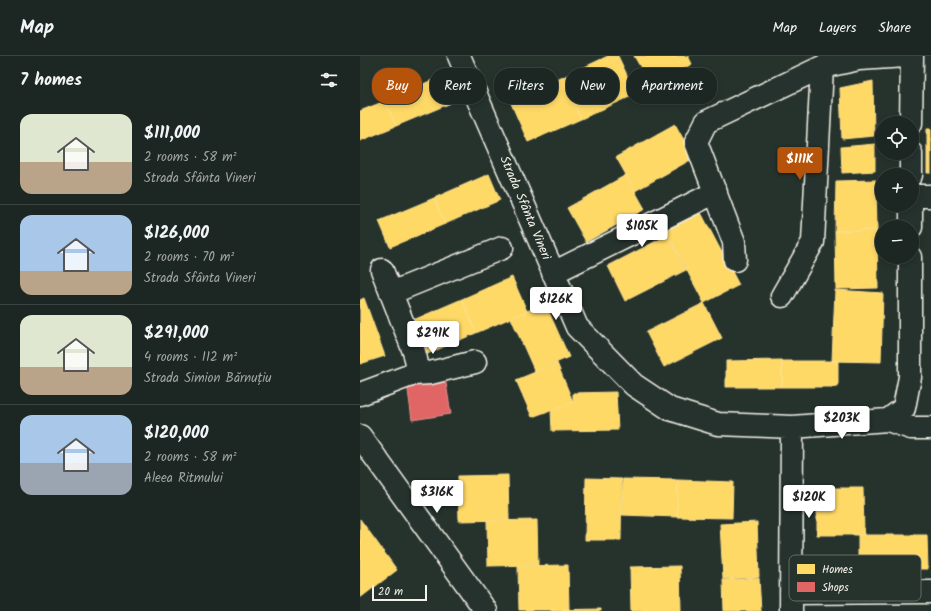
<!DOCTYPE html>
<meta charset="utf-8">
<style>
:root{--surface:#1c2622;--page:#29322f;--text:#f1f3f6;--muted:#a0a5a5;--line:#3a4340;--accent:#b45309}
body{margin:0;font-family:Kalam,sans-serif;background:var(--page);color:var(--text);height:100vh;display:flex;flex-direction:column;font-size:15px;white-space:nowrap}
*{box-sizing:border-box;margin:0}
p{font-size:13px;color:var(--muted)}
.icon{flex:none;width:22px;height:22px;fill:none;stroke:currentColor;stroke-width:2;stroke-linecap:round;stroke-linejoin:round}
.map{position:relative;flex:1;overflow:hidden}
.panel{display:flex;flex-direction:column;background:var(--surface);width:360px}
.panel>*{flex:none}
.hud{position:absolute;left:12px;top:12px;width:380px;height:36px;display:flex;gap:8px}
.controls{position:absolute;left:515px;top:60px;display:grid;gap:8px}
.controls a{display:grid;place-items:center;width:44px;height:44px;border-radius:50%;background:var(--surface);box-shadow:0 2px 6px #0003,0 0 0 1px var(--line);font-size:20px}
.scale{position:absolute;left:12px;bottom:10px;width:55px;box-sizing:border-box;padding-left:4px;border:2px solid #f4f1e8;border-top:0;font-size:11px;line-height:14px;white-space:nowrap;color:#f4f1e8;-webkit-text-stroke:3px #26332d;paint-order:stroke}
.price{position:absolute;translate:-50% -34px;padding:0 9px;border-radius:4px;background:#fff;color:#222;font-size:13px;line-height:26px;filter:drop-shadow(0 1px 2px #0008)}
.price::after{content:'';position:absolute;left:50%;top:24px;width:12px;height:9px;margin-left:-6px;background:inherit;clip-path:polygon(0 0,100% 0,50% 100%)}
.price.on{background:var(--accent);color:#fff}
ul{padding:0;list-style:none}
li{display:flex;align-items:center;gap:12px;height:100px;padding:0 20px}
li+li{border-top:1px solid var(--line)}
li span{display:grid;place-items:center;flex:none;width:112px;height:80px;border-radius:12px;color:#555}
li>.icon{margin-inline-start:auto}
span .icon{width:48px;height:48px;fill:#fffc;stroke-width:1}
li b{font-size:17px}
h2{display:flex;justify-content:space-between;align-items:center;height:48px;padding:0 20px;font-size:17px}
.chip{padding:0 14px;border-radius:16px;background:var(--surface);box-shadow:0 2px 6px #0003,0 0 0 1px var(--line);font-size:14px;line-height:36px}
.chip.on{background:var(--accent);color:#fff}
header{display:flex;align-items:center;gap:24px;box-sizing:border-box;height:56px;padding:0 20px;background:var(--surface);border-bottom:1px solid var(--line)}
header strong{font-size:19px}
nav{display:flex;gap:22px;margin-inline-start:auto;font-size:14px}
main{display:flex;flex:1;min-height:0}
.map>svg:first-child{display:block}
</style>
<header>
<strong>Map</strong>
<nav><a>Map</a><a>Layers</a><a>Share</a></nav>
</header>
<main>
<section class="panel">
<h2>7 homes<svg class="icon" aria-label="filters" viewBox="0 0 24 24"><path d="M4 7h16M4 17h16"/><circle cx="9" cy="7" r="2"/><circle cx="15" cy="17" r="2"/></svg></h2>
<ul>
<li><span style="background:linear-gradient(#dfe7d0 60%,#b9a48a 0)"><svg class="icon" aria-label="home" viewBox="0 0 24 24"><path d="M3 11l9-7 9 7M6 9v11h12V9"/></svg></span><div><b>$111,000</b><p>2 rooms · 58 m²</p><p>Strada Sfânta Vineri</p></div></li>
<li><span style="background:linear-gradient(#a9c7e8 70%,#b9a48a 0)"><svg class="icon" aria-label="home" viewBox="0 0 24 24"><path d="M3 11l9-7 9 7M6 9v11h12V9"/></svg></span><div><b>$126,000</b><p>2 rooms · 70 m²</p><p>Strada Sfânta Vineri</p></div></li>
<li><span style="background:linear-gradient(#dfe7d0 65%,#b9a48a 0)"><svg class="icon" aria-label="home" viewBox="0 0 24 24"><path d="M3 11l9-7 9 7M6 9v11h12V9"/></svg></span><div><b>$291,000</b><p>4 rooms · 112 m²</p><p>Strada Simion Bărnuțiu</p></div></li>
<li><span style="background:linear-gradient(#a9c7e8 60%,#9aa5b1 0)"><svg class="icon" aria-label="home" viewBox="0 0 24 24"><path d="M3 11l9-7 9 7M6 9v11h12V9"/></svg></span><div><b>$120,000</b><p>2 rooms · 58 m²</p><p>Aleea Ritmului</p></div></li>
</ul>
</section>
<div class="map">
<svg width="571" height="555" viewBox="0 0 571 555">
<rect width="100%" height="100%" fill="#26332d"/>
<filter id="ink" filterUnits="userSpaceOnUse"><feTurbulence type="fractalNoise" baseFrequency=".025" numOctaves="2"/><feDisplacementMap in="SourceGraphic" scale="8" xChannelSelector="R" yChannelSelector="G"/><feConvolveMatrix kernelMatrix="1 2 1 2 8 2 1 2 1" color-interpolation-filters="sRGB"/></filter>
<g filter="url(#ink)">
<path fill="#ffd966" stroke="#fce08d" d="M 248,0 L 258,0 L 276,38 L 221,63 L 201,22 Z
M 274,0 L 328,0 L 332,8 L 291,29 Z
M 80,21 L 91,47 L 36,70 L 24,44 Z
M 201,22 L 221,63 L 168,86 L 150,45 Z
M 513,25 L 514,80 L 482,83 L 480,32 Z
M 25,45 L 36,70 L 0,85 L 0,55 Z
M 315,68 L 334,102 L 275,135 L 256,101 Z
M 567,72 L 571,72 L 571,117 L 567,117 Z
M 515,88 L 515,115 L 482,117 L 481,91 Z
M 129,118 L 140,144 L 85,168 L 74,142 Z
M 266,119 L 285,153 L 226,186 L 207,152 Z
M 516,124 L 517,174 L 475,175 L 476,125 Z
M 74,142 L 85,168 L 30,191 L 19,165 Z
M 337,149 L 379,229 L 344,247 L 302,167 Z
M 517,174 L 518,232 L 476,233 L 475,175 Z
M 308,179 L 326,214 L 265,245 L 248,210 Z
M 152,221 L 167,255 L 116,277 L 102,243 Z
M 475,234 L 523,237 L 521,306 L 472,305 Z
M 4,242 L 25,300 L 0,308 L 0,244 Z
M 102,243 L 116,277 L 65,299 L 51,265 Z
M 185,247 L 209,301 L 175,316 L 151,262 Z
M 344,247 L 362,282 L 304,311 L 286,276 Z
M 422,304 L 422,331 L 366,331 L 366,305 Z
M 422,305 L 478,305 L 478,331 L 422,331 Z
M 197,307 L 213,346 L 172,361 L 156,324 Z
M 256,336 L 258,374 L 192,375 L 191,354 L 213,346 L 213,337 Z
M 148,419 L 149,464 L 99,465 L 98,420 Z
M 226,422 L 262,423 L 261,484 L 225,484 Z
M 263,423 L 318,424 L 317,461 L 262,459 Z
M 318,424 L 373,426 L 372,462 L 317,461 Z
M 457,432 L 503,432 L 504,479 L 457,479 Z
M 0,463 L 37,514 L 0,542 Z
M 177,464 L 178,509 L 128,510 L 127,465 Z
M 397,466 L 399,521 L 363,523 L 360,468 Z
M 498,479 L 567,479 L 568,513 L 498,513 Z
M 208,509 L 209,554 L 159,554 L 158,510 Z
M 320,510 L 321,555 L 271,555 L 270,511 Z
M 399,522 L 401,555 L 364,555 L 363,524 Z
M 241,553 L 241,555 L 191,555 L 191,554 Z"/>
<path fill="#e06666" stroke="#e6908d" d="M 85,321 L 91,358 L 52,364 L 47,327 Z"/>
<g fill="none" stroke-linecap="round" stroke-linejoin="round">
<g stroke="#f4f1e8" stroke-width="25">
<path id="minor" d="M 99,0 L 217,271 L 274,329 L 310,353 L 358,368 L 432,371 L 528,364 L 544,352 L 550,321 L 550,201
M 551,67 L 552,0
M 551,119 L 551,97
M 552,140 L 571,140
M 551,171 L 551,149
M 375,204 L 374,186 L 336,86 L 346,66 L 462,11 L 499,3 L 546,0
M 193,217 L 356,136
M 31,237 L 142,192
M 422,240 L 453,186 L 462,11
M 54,318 L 70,317 L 115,306
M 0,338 L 54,318 C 59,309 56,302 53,293 L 22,214
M 528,364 L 551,372 L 571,372
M 0,380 L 126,555
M 431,537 L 571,536
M 431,555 L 432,371"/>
</g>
<use href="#minor" stroke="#26332d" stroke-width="22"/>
</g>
</g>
<g text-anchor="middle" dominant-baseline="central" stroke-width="4" stroke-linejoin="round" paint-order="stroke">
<g font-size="13" fill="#f4f1e8" stroke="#26332d">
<text transform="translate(165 152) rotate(67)">Strada Sfânta Vineri</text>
</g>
</g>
<rect x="429" y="499" width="132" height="46" rx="6" fill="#26332d" stroke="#646c65" stroke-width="1"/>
<rect x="437" y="508" width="18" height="10" fill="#ffd966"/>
<rect x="437" y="526" width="18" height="10" fill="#e06666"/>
<g font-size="11" fill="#f4f1e8">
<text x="462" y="517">Homes</text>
<text x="462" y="535">Shops</text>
</g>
</svg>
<div class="controls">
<a><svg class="icon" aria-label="locate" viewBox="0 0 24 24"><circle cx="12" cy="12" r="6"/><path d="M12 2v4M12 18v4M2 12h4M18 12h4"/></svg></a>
<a>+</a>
<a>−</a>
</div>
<div class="scale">20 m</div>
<b class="price on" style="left:440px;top:125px">$111K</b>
<b class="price" style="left:282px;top:192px">$105K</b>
<b class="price" style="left:196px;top:265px">$126K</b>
<b class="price" style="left:73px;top:299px">$291K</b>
<b class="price" style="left:482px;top:384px">$203K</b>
<b class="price" style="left:77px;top:458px">$316K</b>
<b class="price" style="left:449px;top:463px">$120K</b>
<div class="hud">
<a class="chip on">Buy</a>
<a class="chip">Rent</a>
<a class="chip">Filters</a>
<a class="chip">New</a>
<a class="chip">Apartment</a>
</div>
</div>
</main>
